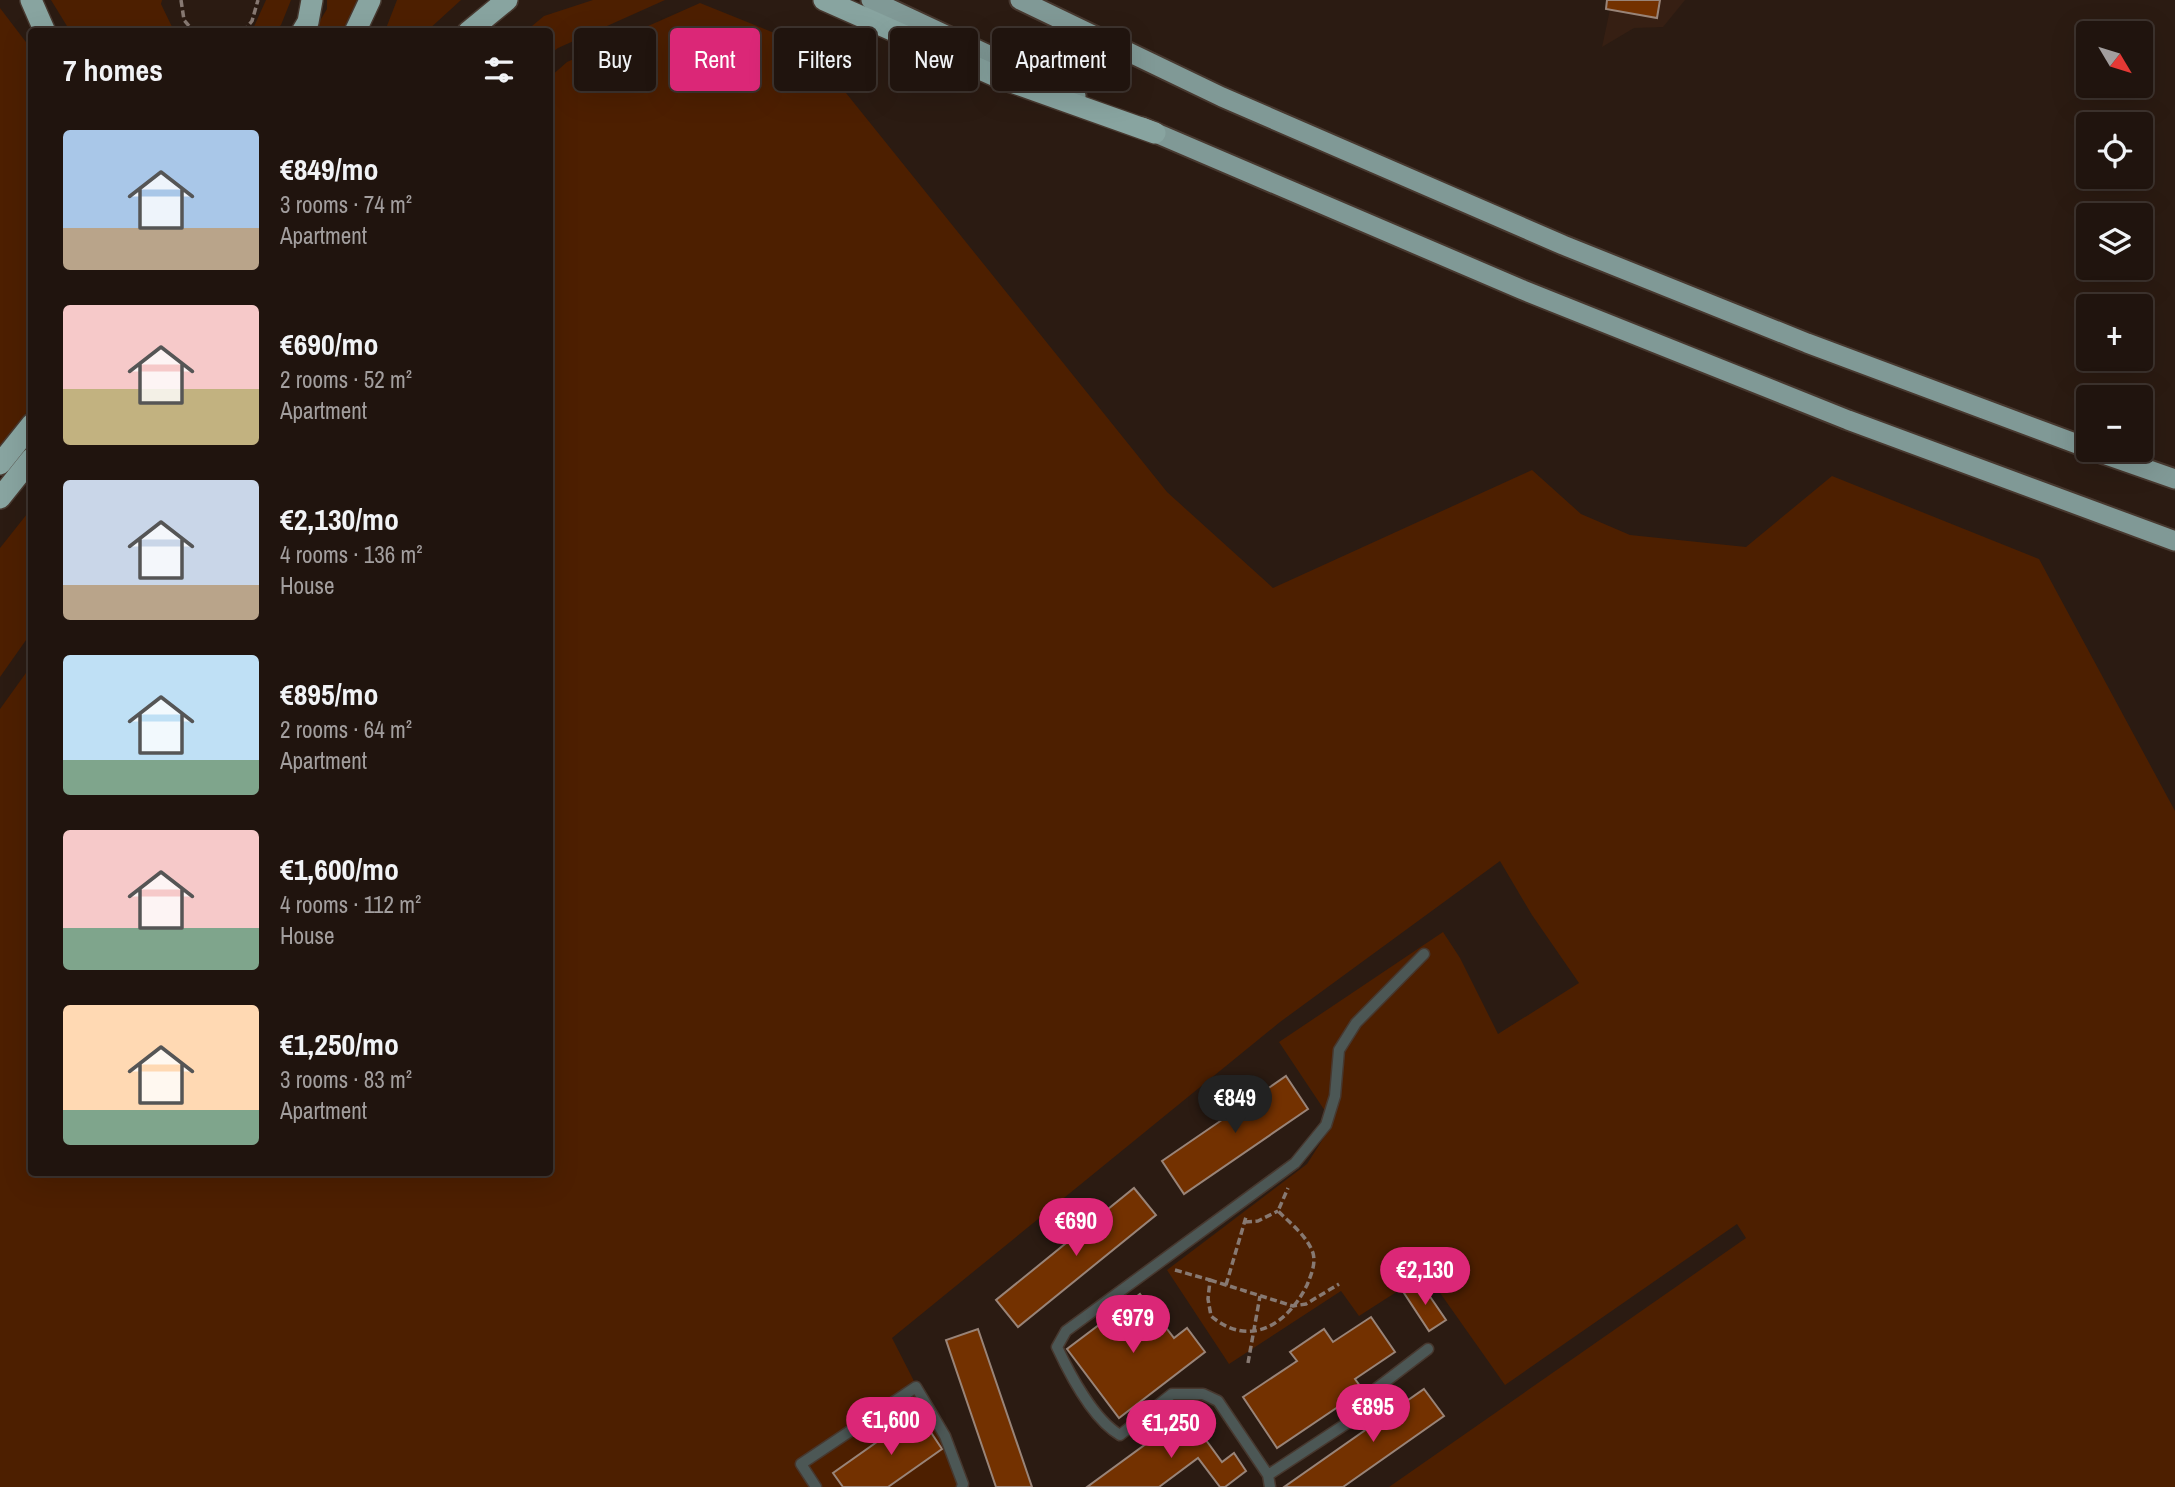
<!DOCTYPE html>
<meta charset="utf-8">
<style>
:root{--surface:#20140e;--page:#281d17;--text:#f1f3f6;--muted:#a29e9e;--line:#3d332e;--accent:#db2777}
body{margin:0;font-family:"Archivo Narrow",sans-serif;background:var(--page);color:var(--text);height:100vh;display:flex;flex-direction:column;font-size:26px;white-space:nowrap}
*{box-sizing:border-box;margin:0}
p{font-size:23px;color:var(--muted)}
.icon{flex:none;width:38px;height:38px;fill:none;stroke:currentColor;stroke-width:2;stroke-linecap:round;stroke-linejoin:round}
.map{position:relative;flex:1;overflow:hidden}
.side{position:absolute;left:28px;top:28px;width:525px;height:1148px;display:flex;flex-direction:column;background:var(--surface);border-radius:7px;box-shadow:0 7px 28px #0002,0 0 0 2px var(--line)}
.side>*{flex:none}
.guide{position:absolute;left:574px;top:28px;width:665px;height:63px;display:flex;gap:14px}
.needle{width:46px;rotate:128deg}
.buttons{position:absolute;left:2076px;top:21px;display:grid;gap:14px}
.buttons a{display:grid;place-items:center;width:77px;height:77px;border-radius:7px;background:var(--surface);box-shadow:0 7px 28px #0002,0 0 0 2px var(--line);font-size:35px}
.price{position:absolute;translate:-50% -60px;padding:0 16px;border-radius:24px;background:var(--accent);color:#fff;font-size:23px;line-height:46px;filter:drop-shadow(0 2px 4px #0008)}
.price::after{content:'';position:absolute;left:50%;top:42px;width:21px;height:16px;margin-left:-10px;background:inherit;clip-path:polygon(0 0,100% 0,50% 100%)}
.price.on{background:#222;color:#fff}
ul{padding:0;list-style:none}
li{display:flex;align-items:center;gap:21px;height:175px;padding:0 35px}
li span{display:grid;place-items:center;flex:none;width:196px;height:140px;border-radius:7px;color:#555}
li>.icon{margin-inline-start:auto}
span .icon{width:84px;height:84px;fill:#fffc;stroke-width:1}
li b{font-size:30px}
h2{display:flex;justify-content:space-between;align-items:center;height:84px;padding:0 35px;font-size:30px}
.pill{padding:0 24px;border-radius:7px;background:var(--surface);box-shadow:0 7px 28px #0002,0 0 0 2px var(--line);font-size:24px;line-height:63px}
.pill.on{background:var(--accent);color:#fff}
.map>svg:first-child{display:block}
</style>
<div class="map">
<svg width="2175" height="1487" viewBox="0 0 2175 1487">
<rect width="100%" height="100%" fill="#2b1b12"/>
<path fill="#361f13" d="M 1612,0 L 1685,0 L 1663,27 L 1634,28 L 1602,47 Z"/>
<path fill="#4d1f00" d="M 51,0 L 162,0 L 161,4 L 174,31 L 70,31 Z
M 266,0 L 291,0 L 281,25 L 274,31 L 252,31 Z
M 327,0 L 359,0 L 343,31 L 313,32 L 327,9 Z
M 397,0 L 461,0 L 427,31 L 385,31 Z
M 593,0 L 665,0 L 558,48 L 550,54 L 550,32 L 526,31 L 544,16 Z
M 700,3 L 809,47 L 1167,492 L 1273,588 L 1532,470 L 1581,514 L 1630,535 L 1746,547 L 1832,476 L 2039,559 L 2175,811 L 2175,1487 L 1389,1487 L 1746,1238 L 1737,1224 L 1505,1385 L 1426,1273 L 1359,1316 L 1341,1291 L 1229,1364 L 1167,1270 L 1307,1164 L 1333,1123 L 1279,1042 L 1443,932 L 1460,958 L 1498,1034 L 1579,983 L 1532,915 L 1500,861 L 1280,1022 L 892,1338 L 968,1487 L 0,1487 L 0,709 L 31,666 L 32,1172 L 550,1172 L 550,77 L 567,62 Z
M 0,8 L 32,50 L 31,407 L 0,446 Z
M 31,509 L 31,633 L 0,677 L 0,548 Z"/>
<path fill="#733100" stroke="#998478" stroke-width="2" d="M 1607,0 L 1660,0 L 1657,18 L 1606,9 Z
M 1286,1076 L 1308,1109 L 1184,1194 L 1162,1161 Z
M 1134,1188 L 1156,1215 L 1018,1327 L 996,1300 Z
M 1420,1282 L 1446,1320 L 1429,1331 L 1404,1293 Z
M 1140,1294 L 1174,1338 L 1187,1328 L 1205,1352 L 1119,1418 L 1067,1349 Z
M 1371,1317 L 1395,1352 L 1355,1379 L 1363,1390 L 1277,1448 L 1243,1397 L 1297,1361 L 1290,1352 L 1324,1329 L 1333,1342 Z
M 978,1329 L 1032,1487 L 996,1487 L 946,1340 Z
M 1424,1389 L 1444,1416 L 1343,1487 L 1284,1487 Z
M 918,1413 L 942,1449 L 888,1487 L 843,1487 L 833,1473 Z
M 1187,1414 L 1222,1462 L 1234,1453 L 1246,1471 L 1225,1487 L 1220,1487 L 1198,1458 L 1159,1487 L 1087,1487 Z"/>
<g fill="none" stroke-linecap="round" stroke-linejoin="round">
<g stroke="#47382f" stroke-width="13">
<path id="service" d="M 1268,1475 L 1364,1412 L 1377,1388 L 1428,1349
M 816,1487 L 801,1464 L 916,1387 L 945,1436 L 963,1484 L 962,1487
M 1270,1487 L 1268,1475 L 1218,1401 L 1203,1394 L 1172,1394 L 1120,1435 C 1094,1420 1070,1375 1057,1347 L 1066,1331 L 1295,1163 L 1326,1125 L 1335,1096 L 1339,1050 L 1356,1023 L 1424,954"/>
</g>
<g stroke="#47382f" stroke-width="23">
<path id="trunk" d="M 871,0 L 1076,96
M 1020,0 L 1222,97 L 1563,245 L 1807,343 L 2088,448
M 1142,127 L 1523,290 L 1848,420 L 2175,541
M 2092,450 L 2175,479"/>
</g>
<g stroke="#47382f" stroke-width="24">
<path id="motorway" d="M 31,0 L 45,32
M 824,0 L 1000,78 L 1155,133
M 302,32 L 308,22 L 312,0
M 355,32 L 370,0
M 468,32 L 507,0
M 0,464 L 32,424
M 0,498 L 32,458"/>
</g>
<path stroke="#877972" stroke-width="3.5" stroke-dasharray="7 3.5" stroke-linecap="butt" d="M 181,0 L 184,20 L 194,32
M 243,32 L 252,21 L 258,0
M 1245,1222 L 1258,1221 L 1278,1211
M 1175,1270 L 1210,1280 L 1208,1299 L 1211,1316 C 1250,1349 1288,1324 1307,1285 C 1311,1275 1316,1264 1313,1253 C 1307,1236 1291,1224 1278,1211 L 1288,1188
M 1210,1280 L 1293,1306 L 1306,1304 L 1339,1284
M 1226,1285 L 1246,1217
M 1248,1363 L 1260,1296"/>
<use href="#service" stroke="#4c5755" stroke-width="10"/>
<use href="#trunk" stroke="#809996" stroke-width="19"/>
<use href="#motorway" stroke="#88a4a0" stroke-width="21"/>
</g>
</svg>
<div class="buttons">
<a><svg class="needle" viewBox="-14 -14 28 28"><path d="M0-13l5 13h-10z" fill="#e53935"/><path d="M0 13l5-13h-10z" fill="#a29e9e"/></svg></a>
<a><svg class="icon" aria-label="locate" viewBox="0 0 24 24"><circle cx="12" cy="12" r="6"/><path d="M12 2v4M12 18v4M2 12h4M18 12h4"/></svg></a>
<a><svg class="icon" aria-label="layers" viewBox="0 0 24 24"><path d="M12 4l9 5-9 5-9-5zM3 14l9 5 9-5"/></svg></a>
<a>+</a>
<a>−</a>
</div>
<b class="price on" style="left:1235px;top:1135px">€849</b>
<b class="price" style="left:1076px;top:1258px">€690</b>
<b class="price" style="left:1425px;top:1307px">€2,130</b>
<b class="price" style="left:1133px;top:1355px">€979</b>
<b class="price" style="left:1373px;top:1444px">€895</b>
<b class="price" style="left:891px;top:1457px">€1,600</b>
<b class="price" style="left:1171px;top:1460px">€1,250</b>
<div class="guide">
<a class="pill">Buy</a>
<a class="pill on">Rent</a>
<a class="pill">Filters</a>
<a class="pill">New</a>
<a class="pill">Apartment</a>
</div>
<section class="side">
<h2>7 homes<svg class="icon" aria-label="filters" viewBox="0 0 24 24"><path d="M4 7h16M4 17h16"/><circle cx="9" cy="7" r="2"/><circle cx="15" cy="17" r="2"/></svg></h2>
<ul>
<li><span style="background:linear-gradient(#a9c7e8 70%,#b9a48a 0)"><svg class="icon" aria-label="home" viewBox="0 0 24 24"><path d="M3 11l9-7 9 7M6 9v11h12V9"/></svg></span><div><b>€849/mo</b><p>3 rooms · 74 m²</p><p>Apartment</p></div></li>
<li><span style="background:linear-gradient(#f6c9c9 60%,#c2b280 0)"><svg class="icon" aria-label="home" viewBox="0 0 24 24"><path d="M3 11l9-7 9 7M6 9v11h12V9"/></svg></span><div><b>€690/mo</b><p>2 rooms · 52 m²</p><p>Apartment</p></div></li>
<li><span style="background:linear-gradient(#c9d6e8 75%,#b9a48a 0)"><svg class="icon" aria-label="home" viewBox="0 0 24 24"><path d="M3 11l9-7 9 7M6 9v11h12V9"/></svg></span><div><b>€2,130/mo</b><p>4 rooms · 136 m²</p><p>House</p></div></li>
<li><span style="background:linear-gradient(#bfe0f5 75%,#7fa58c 0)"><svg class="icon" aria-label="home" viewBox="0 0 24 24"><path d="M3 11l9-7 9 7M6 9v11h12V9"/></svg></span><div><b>€895/mo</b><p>2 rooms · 64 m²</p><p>Apartment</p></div></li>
<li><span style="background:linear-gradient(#f6c9c9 70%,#7fa58c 0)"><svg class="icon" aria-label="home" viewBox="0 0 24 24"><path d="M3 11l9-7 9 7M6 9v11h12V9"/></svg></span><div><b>€1,600/mo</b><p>4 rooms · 112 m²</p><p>House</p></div></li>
<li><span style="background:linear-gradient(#ffd9b3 75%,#7fa58c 0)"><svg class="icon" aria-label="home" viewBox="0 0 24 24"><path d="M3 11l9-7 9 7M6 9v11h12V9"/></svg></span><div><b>€1,250/mo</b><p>3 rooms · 83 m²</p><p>Apartment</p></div></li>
</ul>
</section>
</div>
